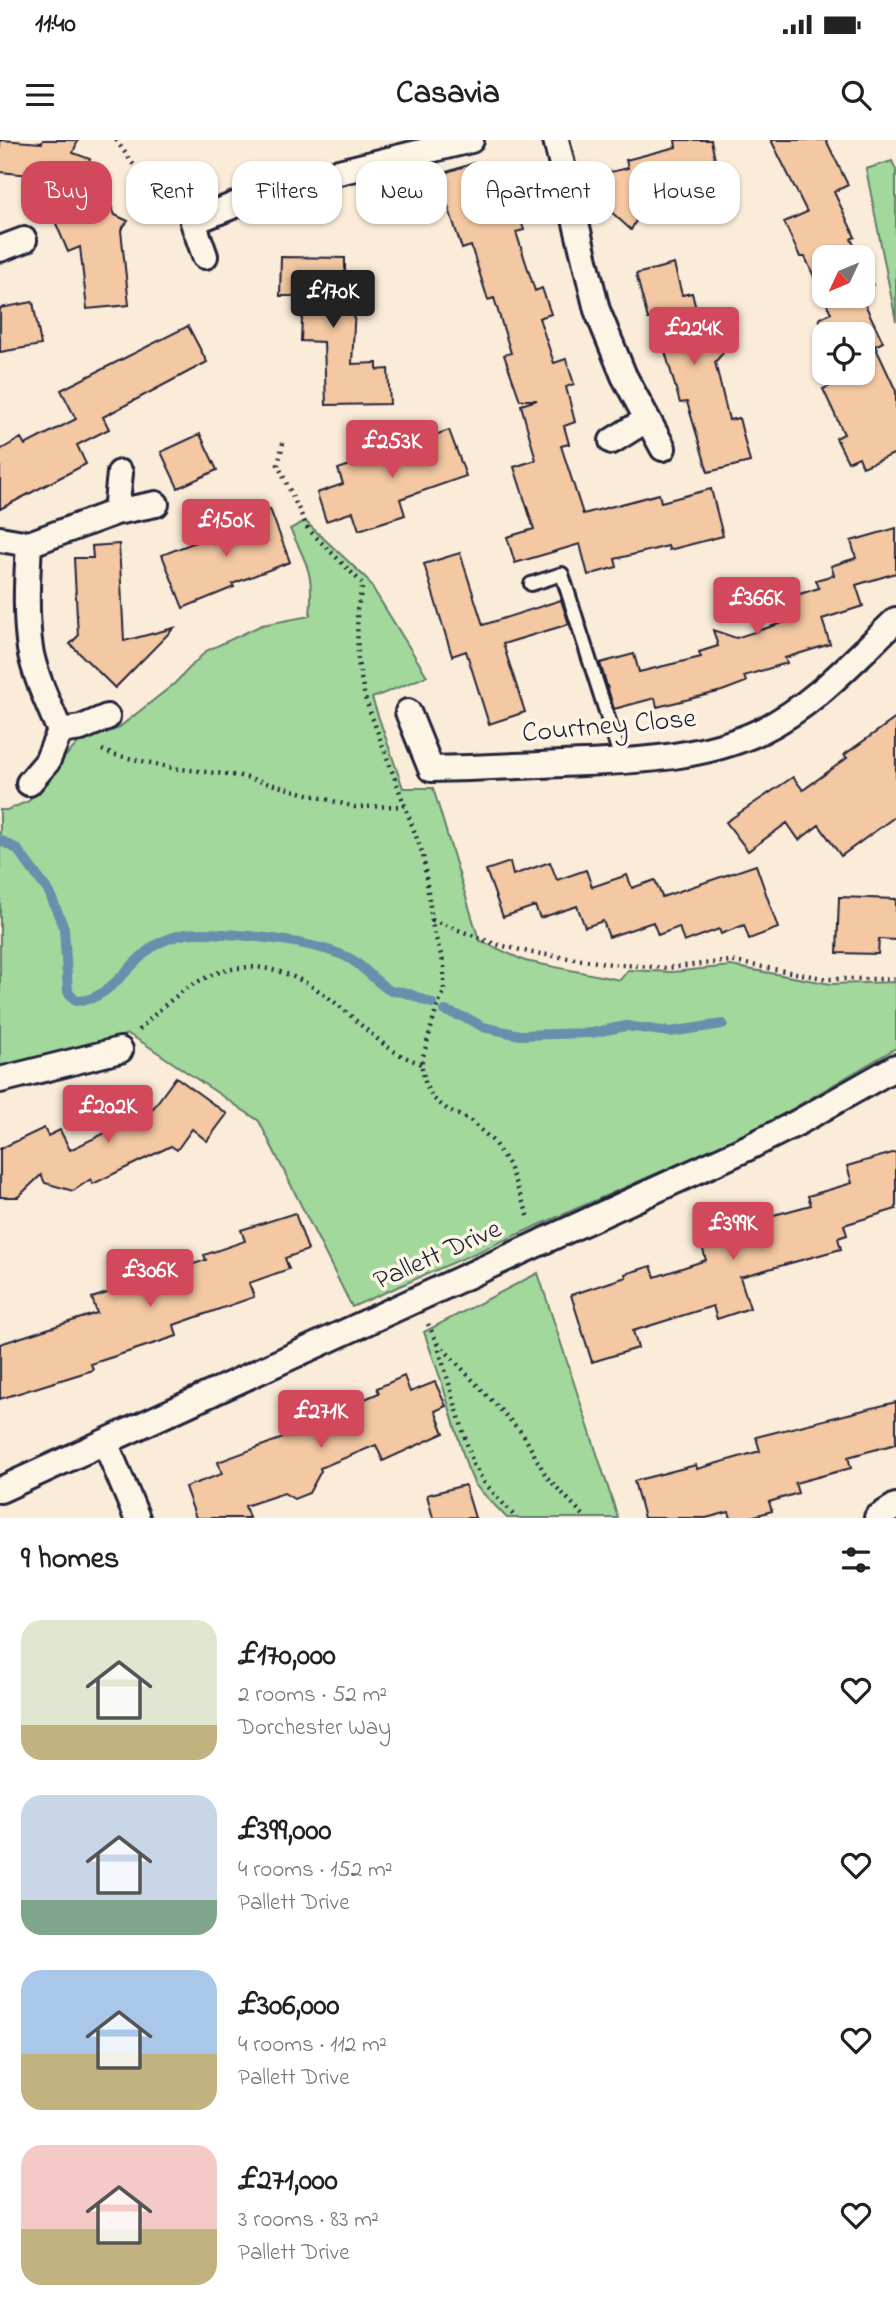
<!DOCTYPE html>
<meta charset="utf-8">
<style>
:root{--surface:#fff;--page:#f2f2f2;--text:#222;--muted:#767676;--accent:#d1495b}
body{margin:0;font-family:"Indie Flower",sans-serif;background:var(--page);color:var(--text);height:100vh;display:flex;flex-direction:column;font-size:26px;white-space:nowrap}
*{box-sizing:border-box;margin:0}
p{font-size:23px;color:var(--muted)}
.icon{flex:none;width:38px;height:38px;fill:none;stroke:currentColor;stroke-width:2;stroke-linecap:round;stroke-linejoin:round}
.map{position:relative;height:1378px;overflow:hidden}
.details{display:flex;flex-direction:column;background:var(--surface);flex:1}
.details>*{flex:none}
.guide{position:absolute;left:21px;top:21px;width:854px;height:63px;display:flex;gap:14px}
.needle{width:46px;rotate:226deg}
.buttons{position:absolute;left:812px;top:105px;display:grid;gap:14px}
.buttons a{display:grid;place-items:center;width:63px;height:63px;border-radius:14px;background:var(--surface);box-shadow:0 2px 5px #0004;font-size:35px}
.price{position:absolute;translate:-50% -60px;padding:0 16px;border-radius:7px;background:var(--accent);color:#fff;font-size:23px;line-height:46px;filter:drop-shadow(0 2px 4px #0008)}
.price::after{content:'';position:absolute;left:50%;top:42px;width:21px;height:16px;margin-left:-10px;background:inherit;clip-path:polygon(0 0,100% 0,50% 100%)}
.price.active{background:#222;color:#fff}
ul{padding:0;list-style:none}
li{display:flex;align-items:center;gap:21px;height:175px;padding:0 21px}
li span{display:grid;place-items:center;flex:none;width:196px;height:140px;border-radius:21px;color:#555}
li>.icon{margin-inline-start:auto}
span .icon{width:84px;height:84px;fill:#fffc;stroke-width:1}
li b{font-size:30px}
h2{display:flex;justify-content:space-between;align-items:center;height:84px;padding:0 21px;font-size:30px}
.chip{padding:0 24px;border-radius:21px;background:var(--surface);box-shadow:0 2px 5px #0004;font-size:24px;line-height:63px}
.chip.active{background:var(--accent);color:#fff}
.status{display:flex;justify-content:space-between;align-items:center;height:49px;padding:0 35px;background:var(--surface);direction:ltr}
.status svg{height:19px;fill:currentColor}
header{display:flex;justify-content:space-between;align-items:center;height:91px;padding:0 21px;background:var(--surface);font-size:32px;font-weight:700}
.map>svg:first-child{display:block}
</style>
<div class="status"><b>11:40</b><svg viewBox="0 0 49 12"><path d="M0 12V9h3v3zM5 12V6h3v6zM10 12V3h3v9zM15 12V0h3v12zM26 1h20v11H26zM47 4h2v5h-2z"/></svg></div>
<header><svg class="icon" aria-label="menu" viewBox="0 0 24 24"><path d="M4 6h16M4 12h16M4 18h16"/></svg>Casavia<svg class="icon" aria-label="search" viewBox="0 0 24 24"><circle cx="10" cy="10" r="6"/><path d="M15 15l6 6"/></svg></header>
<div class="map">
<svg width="896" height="1378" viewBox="0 0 896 1378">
<rect width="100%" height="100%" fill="#faecd8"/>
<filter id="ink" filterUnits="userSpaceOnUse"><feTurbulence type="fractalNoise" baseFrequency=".0143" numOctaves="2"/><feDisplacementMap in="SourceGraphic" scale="14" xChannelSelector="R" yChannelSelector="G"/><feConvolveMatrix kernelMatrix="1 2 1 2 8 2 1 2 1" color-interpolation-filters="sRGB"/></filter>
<g filter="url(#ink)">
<path fill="#a3d89c" stroke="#627d6c" stroke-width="2" d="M 892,21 L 896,30 L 896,181 L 866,29 Z
M 305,381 L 367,439 L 427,536 L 372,558 L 403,648 L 433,648 L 479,800 L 525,821 L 620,840 L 628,830 L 672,832 L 731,826 L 831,844 L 896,842 L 896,908 L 758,989 L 352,1167 L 259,981 L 145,904 L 128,894 L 0,929 L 0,670 L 7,670 L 29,661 L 43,640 L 79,602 L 117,589 L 174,544 L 206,511 L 262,485 L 310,476 C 314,435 308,425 290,389 Z
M 538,1133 L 618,1378 L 507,1378 L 475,1345 L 467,1327 L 442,1243 L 424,1192 Z"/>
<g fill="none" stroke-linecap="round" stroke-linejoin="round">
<path stroke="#6890ad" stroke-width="10" d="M 0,700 L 17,709 L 49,752 L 64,788 L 68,852 L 76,861 C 111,862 132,816 161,802 C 172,797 185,793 197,793 C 236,793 315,801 349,818 C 364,826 379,846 391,851 C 395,852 399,851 402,852 C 412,854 422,860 432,863
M 445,871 L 469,879 L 483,887 L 520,895 L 591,893 L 626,886 L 670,892 L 723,884"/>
</g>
<path fill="#f3c8a2" stroke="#22223b" stroke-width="2" d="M 0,0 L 42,3 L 43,0 L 78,0 L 73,13 L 90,19 L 74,71 L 107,57 L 115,75 L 128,81 L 121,90 L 129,165 L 87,169 L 80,107 L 68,112 L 41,48 L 28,43 L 31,35 L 0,32 Z
M 675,0 L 711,0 L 721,49 L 715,51 L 717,64 L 694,69 L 691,58 L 643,68 L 631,90 L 606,67 L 596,70 L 588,37 L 628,28 L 626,20 L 676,7 Z
M 771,0 L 826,0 L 848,45 L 834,52 L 855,97 L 851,99 L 860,117 L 824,117 L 824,156 L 861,156 L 883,202 L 875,206 L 896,251 L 896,313 L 863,327 L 859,317 L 848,322 L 836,298 L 844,294 L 823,249 L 837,243 L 833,233 L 863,233 L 863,194 L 826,194 L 819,179 L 831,173 L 805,117 L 800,117 L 784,82 L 807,72 Z
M 474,23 L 487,64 L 513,56 L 524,90 L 516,92 L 535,151 L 542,148 L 551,174 L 539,178 L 554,223 L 566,219 L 574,244 L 566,247 L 575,282 L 564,286 L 569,304 L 561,306 L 583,374 L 659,354 L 661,362 L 711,349 L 723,396 L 669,410 L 668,406 L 615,419 L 617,427 L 588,435 L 580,404 L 515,423 L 507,397 L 534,389 L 514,327 L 536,320 L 521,265 L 537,260 L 520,260 L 504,215 L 511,213 L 494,158 L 488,160 L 471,106 L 462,109 L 438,35 Z
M 281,117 L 345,118 L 345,166 L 355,166 L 352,224 L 377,223 L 377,230 L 388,229 L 390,264 L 326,265 L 324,202 L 301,201 L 303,156 L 280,156 Z
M 863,123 L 873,145 L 863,150 Z
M 674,124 L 682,155 L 692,153 L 697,173 L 701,172 L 710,196 L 720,202 L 723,213 L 715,222 L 729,280 L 739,278 L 750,322 L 708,332 L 687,262 L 680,263 L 655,177 L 648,179 L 636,134 Z
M 33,162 L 41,205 L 0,212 L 0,168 Z
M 188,186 L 207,222 L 103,277 L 109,289 L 77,305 L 86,324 L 0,369 L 0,310 L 21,298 L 25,305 L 76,279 L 61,250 Z
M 449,290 L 466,336 L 400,359 L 405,375 L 359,390 L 353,372 L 326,381 L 317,353 L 343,344 L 338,329 Z
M 200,294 L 217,330 L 178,348 L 161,312 Z
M 270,369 L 290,422 L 232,444 L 234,447 L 183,468 L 162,415 L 247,382 L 245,378 Z
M 896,388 L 896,433 L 856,445 L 863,466 L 822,479 L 830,504 L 785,518 L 787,523 L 744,536 L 746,542 L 722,551 L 657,567 L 655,558 L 614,569 L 600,523 L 634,514 L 639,532 L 701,517 L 699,512 L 718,506 L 713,490 L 736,498 L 785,482 L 782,473 L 797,469 L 793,456 L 819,448 L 816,440 L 834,435 L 831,426 L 856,418 L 851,401 Z
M 119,404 L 124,501 L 174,488 L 115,548 L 70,504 L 78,496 L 74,418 L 93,418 L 92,406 Z
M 460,413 L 483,485 L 561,460 L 569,484 L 503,504 L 525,572 L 489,584 L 466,511 L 452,516 L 424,424 Z
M 896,578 L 896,676 L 841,716 L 819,685 L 799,700 L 787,683 L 748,711 L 726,682 L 793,637 L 803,650 L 847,618 L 844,615 Z
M 510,722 L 513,735 L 550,722 L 557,740 L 586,730 L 592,747 L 627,735 L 632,748 L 655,740 L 662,757 L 756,725 L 778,788 L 749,799 L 744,785 L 721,794 L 719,789 L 684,802 L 679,787 L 658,795 L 653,782 L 609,797 L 603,781 L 585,787 L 577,766 L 540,778 L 535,766 L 503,777 L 486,730 Z
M 839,757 L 896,759 L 896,800 L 879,799 L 878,814 L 837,813 Z
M 176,937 L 227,974 L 207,1001 L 192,989 L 177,1010 L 171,1006 L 93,1044 L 91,1039 L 73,1051 L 45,1043 L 41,1035 L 18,1057 L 0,1057 L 0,1009 L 44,988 L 48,996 L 60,990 L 70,1010 L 151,971 Z
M 896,1012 L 896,1069 L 844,1085 L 847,1095 L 838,1098 L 841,1109 L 740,1137 L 750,1168 L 717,1179 L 713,1166 L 633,1191 L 638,1208 L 592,1222 L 571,1155 L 626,1137 L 625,1134 L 651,1126 L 655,1137 L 706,1120 L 701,1103 L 761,1084 L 759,1079 L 811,1065 L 808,1056 L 852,1043 L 847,1026 Z
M 295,1073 L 308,1110 L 285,1118 L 289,1129 L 249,1143 L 254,1157 L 174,1185 L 177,1196 L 91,1224 L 93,1230 L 0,1259 L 0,1204 L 97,1173 L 92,1158 L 206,1120 L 204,1115 L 245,1101 L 241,1090 Z
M 404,1236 L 410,1252 L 435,1242 L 446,1266 L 435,1271 L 444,1293 L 383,1321 L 376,1305 L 320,1328 L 321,1331 L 309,1353 L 294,1359 L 284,1353 L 245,1366 L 249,1378 L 196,1378 L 185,1347 L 222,1334 L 218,1322 L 313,1287 L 311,1282 L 379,1253 L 377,1248 Z
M 896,1262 L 896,1304 L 848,1317 L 851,1328 L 795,1343 L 798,1353 L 769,1362 L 772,1371 L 747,1378 L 731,1378 L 729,1372 L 706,1378 L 644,1378 L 634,1341 L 696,1325 L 697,1329 L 760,1311 L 756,1297 Z
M 465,1345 L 475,1378 L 433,1378 L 427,1355 Z"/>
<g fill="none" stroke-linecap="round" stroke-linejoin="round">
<g stroke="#22223b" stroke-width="18">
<path id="service" d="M 531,444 L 562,434 L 622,622"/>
</g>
<g stroke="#22223b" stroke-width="30">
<path id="minor" d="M 556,0 L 597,170 L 624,236 L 663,308
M 0,109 L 24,100
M 205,116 L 193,82 L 281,46 L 471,0
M 612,301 L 646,280
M 120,333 L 116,372 L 156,364
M 0,399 L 29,404 C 27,438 25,475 30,509 C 35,537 49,565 60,591 L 47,622 L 29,643
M 29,404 L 116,372
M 408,572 L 431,629 C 475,628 519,626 563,624 C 629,621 701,620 761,591 C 813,566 854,520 896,480
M 60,591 L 81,588 L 107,577
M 0,940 L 120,910
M 105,1302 L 137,1378
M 0,1350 L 747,1008 L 797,983 L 896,927
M 877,1378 L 896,1366"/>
</g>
<path stroke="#22223b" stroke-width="4.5" stroke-dasharray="2 5" stroke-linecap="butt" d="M 116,0 L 155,55 L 172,67
M 283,303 L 278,325 L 308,389 L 363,444 L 357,470 L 358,522 L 365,558 L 423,715 L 433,788 L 444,825 L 444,852 L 437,867 L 421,924 L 426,946 L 433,958 L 448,970 L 470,980 L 493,1001 L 508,1024 L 530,1080
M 102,610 L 111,614 L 173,628 L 241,636 L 355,667 L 406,666
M 432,780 L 495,804 L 533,813 L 611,824 L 666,828 L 730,821 L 828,839 L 896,839
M 139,890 C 194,833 248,802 322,853 C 347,870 367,893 392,910 C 401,916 412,920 421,924
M 428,1184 L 436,1200 L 473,1324 L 484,1342 L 516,1378
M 438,1203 L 523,1294 L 546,1336 L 586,1378"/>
<use href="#service" stroke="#fcf5e5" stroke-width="12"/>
<use href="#minor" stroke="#fcf5e5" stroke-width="24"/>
</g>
</g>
<g text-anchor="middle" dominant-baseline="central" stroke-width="7" stroke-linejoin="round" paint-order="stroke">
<g font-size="28" fill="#22223b" stroke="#fcf5e5">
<text transform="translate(609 587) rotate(-5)">Courtney Close</text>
<text transform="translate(438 1116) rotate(-24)">Pallett Drive</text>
</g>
</g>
</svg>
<div class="buttons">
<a><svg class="needle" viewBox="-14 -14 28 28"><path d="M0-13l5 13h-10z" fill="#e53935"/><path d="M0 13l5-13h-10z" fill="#767676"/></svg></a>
<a><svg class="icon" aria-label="locate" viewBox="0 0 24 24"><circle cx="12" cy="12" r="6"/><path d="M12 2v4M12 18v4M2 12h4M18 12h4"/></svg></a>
</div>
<b class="price active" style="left:333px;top:190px">£170K</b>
<b class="price" style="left:694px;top:227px">£224K</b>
<b class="price" style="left:392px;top:340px">£253K</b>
<b class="price" style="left:226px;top:419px">£150K</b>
<b class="price" style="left:757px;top:497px">£366K</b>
<b class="price" style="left:108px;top:1005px">£202K</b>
<b class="price" style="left:733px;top:1122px">£399K</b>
<b class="price" style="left:150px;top:1169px">£306K</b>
<b class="price" style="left:321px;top:1310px">£271K</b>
<div class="guide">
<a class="chip active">Buy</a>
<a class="chip">Rent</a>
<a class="chip">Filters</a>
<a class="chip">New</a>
<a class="chip">Apartment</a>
<a class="chip">House</a>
</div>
</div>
<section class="details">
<h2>9 homes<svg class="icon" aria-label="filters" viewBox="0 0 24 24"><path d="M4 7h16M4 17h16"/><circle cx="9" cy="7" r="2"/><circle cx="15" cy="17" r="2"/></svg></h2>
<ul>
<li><span style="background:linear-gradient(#dfe7d0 75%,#c2b280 0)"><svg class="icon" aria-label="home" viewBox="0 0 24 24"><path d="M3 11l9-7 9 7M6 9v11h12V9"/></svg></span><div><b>£170,000</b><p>2 rooms · 52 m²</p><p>Dorchester Way</p></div><svg class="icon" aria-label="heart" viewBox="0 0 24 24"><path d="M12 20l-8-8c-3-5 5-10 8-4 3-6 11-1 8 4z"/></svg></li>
<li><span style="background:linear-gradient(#c9d6e8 75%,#7fa58c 0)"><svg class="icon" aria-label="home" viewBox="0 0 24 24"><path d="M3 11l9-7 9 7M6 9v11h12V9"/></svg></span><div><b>£399,000</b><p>4 rooms · 152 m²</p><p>Pallett Drive</p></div><svg class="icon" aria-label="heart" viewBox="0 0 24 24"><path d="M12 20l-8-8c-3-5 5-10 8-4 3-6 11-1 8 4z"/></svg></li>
<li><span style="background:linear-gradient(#a9c7e8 60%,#c2b280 0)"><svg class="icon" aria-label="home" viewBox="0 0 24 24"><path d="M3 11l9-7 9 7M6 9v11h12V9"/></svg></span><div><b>£306,000</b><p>4 rooms · 112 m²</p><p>Pallett Drive</p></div><svg class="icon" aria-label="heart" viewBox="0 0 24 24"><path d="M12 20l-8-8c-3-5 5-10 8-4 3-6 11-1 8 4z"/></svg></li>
<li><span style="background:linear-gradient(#f6c9c9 60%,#c2b280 0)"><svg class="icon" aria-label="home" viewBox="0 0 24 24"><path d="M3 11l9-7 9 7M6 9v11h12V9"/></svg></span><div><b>£271,000</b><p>3 rooms · 83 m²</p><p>Pallett Drive</p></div><svg class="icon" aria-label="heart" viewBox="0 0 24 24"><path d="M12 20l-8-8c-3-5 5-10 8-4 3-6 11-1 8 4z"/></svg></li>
</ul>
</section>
